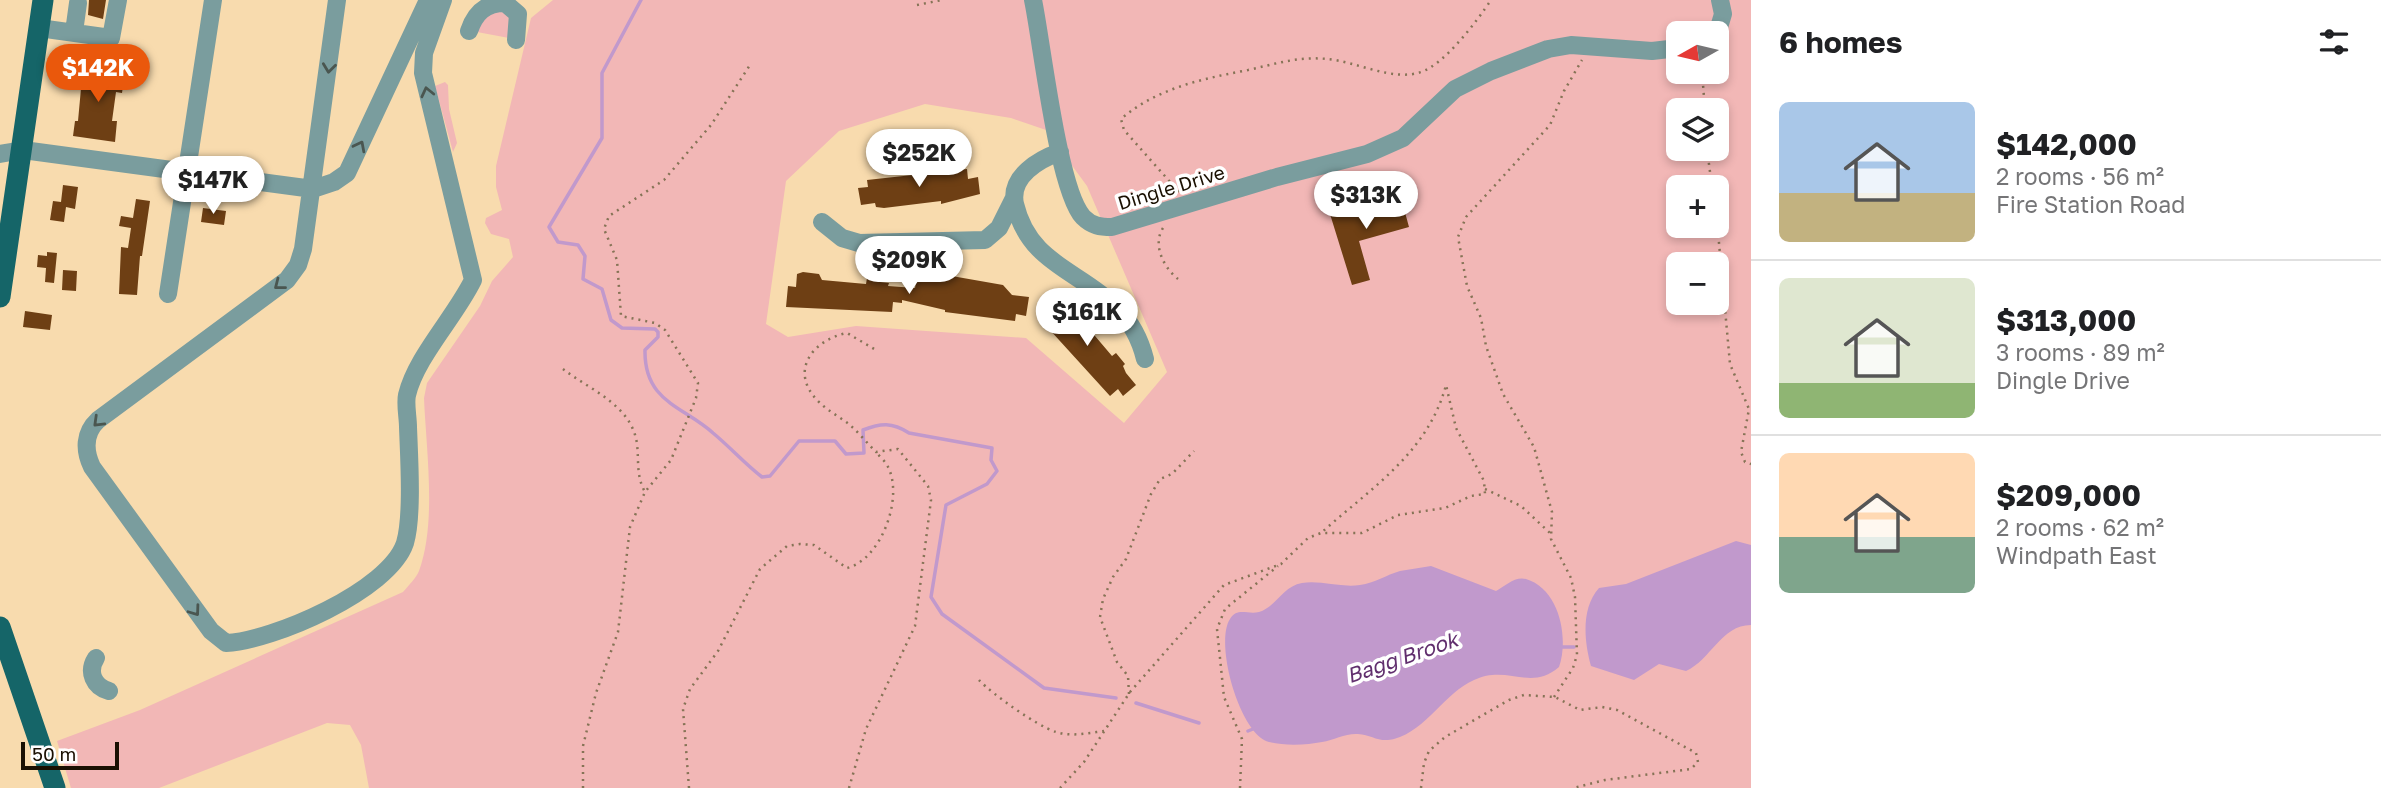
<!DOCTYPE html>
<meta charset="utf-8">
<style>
:root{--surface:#fff;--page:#f6f6f6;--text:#202124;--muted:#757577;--line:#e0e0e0;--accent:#ea580c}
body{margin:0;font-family:"Golos Text",sans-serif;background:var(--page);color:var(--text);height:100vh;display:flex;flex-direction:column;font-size:26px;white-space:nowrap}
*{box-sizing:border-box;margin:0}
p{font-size:23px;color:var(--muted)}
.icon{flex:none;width:38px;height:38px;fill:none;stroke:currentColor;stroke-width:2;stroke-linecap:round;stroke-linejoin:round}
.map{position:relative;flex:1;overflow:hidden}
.side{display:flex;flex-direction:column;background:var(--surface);width:630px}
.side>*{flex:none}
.needle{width:46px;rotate:262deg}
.controls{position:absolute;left:1666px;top:21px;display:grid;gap:14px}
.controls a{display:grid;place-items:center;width:63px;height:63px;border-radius:10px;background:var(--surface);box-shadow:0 4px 10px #0003;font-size:35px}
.scale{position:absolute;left:21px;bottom:18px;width:98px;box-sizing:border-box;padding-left:7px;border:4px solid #1a1002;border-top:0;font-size:19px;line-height:24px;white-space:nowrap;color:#1a1002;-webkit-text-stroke:5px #fff;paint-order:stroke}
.price{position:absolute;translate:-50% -60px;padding:0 16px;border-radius:24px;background:#fff;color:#222;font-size:23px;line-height:46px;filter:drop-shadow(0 2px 4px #0008)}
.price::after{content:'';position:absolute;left:50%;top:42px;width:21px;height:16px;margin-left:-10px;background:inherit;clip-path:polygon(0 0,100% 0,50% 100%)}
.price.active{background:var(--accent);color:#fff}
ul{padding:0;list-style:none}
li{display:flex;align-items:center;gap:21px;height:175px;padding:0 28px}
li+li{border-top:2px solid var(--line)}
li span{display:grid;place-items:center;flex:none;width:196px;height:140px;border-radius:10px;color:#555}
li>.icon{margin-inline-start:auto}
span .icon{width:84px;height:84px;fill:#fffc;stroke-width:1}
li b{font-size:30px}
h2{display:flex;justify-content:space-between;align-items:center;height:84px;padding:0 28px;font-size:30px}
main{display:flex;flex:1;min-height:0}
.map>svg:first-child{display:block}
</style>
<main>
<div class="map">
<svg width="1751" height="788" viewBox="0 0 1751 788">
<rect width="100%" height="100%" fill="#f8dbae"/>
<path fill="#f2b7b6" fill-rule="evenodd" d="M 553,0 L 1751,0 L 1751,788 L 369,788 L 361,745 L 350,725 L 327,723 L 159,788 L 71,788 L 57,741 L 140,710 L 403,592 C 408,586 416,578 419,571 C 437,522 426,449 424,398 L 427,383 L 480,306 L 492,281 L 513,257 L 509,239 L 491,234 L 485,223 L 486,218 L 502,210 L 496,187 L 496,166 L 531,18 ZM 1678,33 L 1717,33 L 1717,72 L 1678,72 ZM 925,104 L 1011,118 L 1046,130 L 1087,186 L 1167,372 L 1124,423 L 1026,338 L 856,326 L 788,337 L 766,324 L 786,181 L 839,131 ZM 1678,110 L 1717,110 L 1717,149 L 1678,149 ZM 1678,187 L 1717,187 L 1717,226 L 1678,226 ZM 1678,264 L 1717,264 L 1717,303 L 1678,303 Z
M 501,10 L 510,15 L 509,38 L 477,32 L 484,17 Z
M 445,82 L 448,85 L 449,109 L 457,143 L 453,152 L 435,86 Z"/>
<path fill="#c199cc" d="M 1736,541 L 1751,545 L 1751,625 C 1721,625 1711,660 1686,671 L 1659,664 L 1634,680 L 1591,666 C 1584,641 1581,608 1599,588 L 1626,584 Z
M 1431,566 L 1496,591 C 1505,586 1515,576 1526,579 C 1560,589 1569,639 1559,667 C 1530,692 1508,664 1474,680 C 1444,693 1427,730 1394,739 C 1379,743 1372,735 1358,734 C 1346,733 1334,740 1322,742 C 1307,745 1285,746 1269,742 C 1240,735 1214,643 1230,619 C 1237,607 1248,615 1259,612 C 1276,607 1283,586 1302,583 C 1321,580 1341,588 1360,585 C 1375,583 1386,575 1400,571 C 1410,569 1421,568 1431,566 Z"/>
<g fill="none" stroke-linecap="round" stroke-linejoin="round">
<path stroke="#c199cc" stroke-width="3.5" d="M 641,0 L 602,73 L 602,138 L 549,227 L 558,242 L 578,245 L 585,256 L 583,279 L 602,289 L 611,320 L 622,328 L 655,329 L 658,332 L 658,337 L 645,350 C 644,402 683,406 713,433 C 730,447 745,464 762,477 L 770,476 L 799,441 L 835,441 L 846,454 L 864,453 L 863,430 C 881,423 892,422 909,433 L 992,448 L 991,460 L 997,471 L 987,484 L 946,505 L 931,597 L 942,614 L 1044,688 L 1116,698
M 1562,647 L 1574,647
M 1136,703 L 1199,723
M 1248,731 L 1258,727"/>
</g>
<path fill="#6e3f14" d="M 89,0 L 106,0 L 103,19 L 88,15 Z
M 83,67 L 125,72 L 122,93 L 116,92 L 112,121 L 117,121 L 115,142 L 73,136 L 75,121 L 78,121 Z
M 967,169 L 968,179 L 978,177 L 980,194 L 941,204 L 941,201 L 884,208 L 876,207 L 875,203 L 861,205 L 858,188 L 868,187 L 867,180 Z
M 63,185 L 78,187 L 75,209 L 66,207 L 64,222 L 50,220 L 53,201 L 61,202 Z
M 1400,194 L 1409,227 L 1359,241 L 1370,280 L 1352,285 L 1330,214 Z
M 136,199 L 150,201 L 142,256 L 140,256 L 137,295 L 119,294 L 121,247 L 128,248 L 131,228 L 119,226 L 121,216 L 133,218 Z
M 203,208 L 226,211 L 224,225 L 201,222 Z
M 47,252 L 57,253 L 54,283 L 45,282 L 46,268 L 37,267 L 38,255 L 47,256 Z
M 63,270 L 77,271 L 76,291 L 62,290 Z
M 803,272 L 819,274 L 822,280 L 866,284 L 867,278 L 880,279 L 880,282 L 889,283 L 888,286 L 915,288 L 917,277 L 939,280 L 946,275 L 1003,285 L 1012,295 L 1029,297 L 1026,316 L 1016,314 L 1015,321 L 945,312 L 945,310 L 902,300 L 902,303 L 893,302 L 892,312 L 786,307 L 788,286 L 796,287 L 797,274 Z
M 1060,299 L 1066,305 L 1073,303 L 1084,316 L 1084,323 L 1112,356 L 1116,353 L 1125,364 L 1123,366 L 1126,373 L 1136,385 L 1123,396 L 1118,389 L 1110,396 L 1039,318 Z
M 25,311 L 52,315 L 50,330 L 23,327 Z"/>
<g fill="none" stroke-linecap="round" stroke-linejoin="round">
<path stroke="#867356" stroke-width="2.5" stroke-dasharray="2 5" stroke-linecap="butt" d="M 917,5 L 942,0
M 1702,72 L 1705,110
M 1707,149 L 1712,187
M 1179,192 L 1124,130 L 1121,119 C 1157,88 1202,79 1248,70 C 1275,64 1299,56 1327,59 C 1355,61 1393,82 1421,72 C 1445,64 1477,21 1491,0
M 1717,221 L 1730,364 L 1749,409 L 1741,452 L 1745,462 L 1751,464
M 1163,228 C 1152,245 1164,268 1178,279
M 563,369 C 590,390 632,405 637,444 C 639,461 636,476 645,492
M 1485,489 L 1521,506 L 1550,533
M 979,680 C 992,694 1037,726 1056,732 C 1072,737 1088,733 1104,731
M 1129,694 L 1128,676 L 1117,662 L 1100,617 L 1103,599 L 1113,577 L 1126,559 L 1151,494 L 1160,479 L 1172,474 L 1194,451
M 1554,697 L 1573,668 L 1577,655 L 1575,597 L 1571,578 L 1551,539 L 1552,512 L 1534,447 L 1503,394 L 1486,346 L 1481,318 L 1467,286 L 1458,237 L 1466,217 L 1550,125 L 1564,91 L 1582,60
M 583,788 L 583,746 L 596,693 L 618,632 L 630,527 L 645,492 L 671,460 L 696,398 L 698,383 L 665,330 L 655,323 L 621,316 L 617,260 L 604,229 L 609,216 L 664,180 L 711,125 L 750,65
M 689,788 L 683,709 L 690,689 L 718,651 L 760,569 L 787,546 L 800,544 L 814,545 L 847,568 C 881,560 905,496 887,465 C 884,460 879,456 876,452
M 849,788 L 866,729 L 915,626 L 931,500 L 928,486 L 898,449 L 876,452 C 867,443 859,433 850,425 C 840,417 828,411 819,402 C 788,372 812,340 847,333 L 876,350
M 1060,788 L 1084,762 L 1130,692 L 1224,585 L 1281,564 L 1308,538 L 1321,533 L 1362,533 L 1398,515 L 1445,508 L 1471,496 L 1485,494 L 1484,481 L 1456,428 L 1446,385 C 1428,453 1371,488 1321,533
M 1240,788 L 1242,739 L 1224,697 L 1217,629 L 1225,609 L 1278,566
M 1421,788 L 1424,763 L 1429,751 L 1445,737 L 1509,700 L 1524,695 L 1555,697 L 1580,710 L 1602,707 L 1617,710 L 1696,753 L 1698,762 L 1691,769 L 1605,780 L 1573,788"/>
<path stroke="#7a9d9e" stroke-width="18" d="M 337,0 L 303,249 L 298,265 L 287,280 L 98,420 C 84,433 84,450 92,467 L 211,631 L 226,643 C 272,641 389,591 405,543 C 413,516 409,456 408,427 C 408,417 405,404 407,395 C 416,357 455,317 473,280 L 423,73 L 424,53 L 443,0
M 1033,0 C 1042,43 1058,190 1083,217 C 1092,226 1100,227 1112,227 L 1277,177 L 1367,154 L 1403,138 L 1455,89 L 1491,71 L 1548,49 L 1571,45 L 1652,51 L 1678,48
M 39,28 L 111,38 L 118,0
M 469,31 C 475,13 485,3 505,3 L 518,14 L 516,40
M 74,32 L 78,3
M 1717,34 L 1723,14 L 1720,0
M 1060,152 C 1040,159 1009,176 1015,204 C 1029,264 1079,270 1117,308 C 1132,323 1140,339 1145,359
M 0,154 L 23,150 L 313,189 L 334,182 L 347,173 L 428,0
M 822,222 L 842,238 L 859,243 L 985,240 L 999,228 L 1014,198
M 168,294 L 213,0
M 96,658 C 87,672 94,687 109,691"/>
<path stroke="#156568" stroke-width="21" d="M 0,297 L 43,0
M 0,627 L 55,788"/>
</g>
<defs><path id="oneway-chevron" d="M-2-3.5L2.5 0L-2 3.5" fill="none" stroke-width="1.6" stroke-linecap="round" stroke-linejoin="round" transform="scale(1.75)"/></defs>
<g stroke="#4a5650">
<use href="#oneway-chevron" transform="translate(329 68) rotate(97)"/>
<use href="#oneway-chevron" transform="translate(427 92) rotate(-103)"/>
<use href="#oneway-chevron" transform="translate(360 146) rotate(-63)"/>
<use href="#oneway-chevron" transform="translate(279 285) rotate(142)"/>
<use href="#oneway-chevron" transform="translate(98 422) rotate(136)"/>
<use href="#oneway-chevron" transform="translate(195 611) rotate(54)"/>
</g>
<g text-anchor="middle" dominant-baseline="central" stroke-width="7" stroke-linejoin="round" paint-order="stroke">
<g font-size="19" fill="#1a1002" stroke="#fff">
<text transform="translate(1171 187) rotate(-17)">Dingle Drive</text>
</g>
<g font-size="21" font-style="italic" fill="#612f6e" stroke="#fff">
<text transform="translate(1402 657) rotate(-19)">Bagg Brook</text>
</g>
</g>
</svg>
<div class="controls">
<a><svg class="needle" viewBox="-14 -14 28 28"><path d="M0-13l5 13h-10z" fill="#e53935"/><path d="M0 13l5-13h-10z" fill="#757577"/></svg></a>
<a><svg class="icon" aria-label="layers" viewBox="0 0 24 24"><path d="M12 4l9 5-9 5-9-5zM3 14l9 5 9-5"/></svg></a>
<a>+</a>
<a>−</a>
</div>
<div class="scale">50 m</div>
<b class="price active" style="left:98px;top:104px">$142K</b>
<b class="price" style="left:919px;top:189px">$252K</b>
<b class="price" style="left:213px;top:216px">$147K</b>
<b class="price" style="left:1366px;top:231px">$313K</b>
<b class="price" style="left:909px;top:296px">$209K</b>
<b class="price" style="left:1087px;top:348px">$161K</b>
</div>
<section class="side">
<h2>6 homes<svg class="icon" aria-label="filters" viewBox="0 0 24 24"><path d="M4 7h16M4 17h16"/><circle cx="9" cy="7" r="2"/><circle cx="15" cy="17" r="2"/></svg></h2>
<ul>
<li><span style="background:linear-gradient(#a9c7e8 65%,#c2b280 0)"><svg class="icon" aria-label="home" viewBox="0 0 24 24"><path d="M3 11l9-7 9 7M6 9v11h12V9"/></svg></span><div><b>$142,000</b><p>2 rooms · 56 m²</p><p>Fire Station Road</p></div></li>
<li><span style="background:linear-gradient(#dfe7d0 75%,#8fb573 0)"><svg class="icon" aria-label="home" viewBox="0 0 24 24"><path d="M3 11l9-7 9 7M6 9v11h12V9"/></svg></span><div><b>$313,000</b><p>3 rooms · 89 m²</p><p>Dingle Drive</p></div></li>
<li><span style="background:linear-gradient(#ffd9b3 60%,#7fa58c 0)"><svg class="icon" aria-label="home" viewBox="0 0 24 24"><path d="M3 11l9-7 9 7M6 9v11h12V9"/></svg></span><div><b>$209,000</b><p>2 rooms · 62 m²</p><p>Windpath East</p></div></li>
</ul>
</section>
</main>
